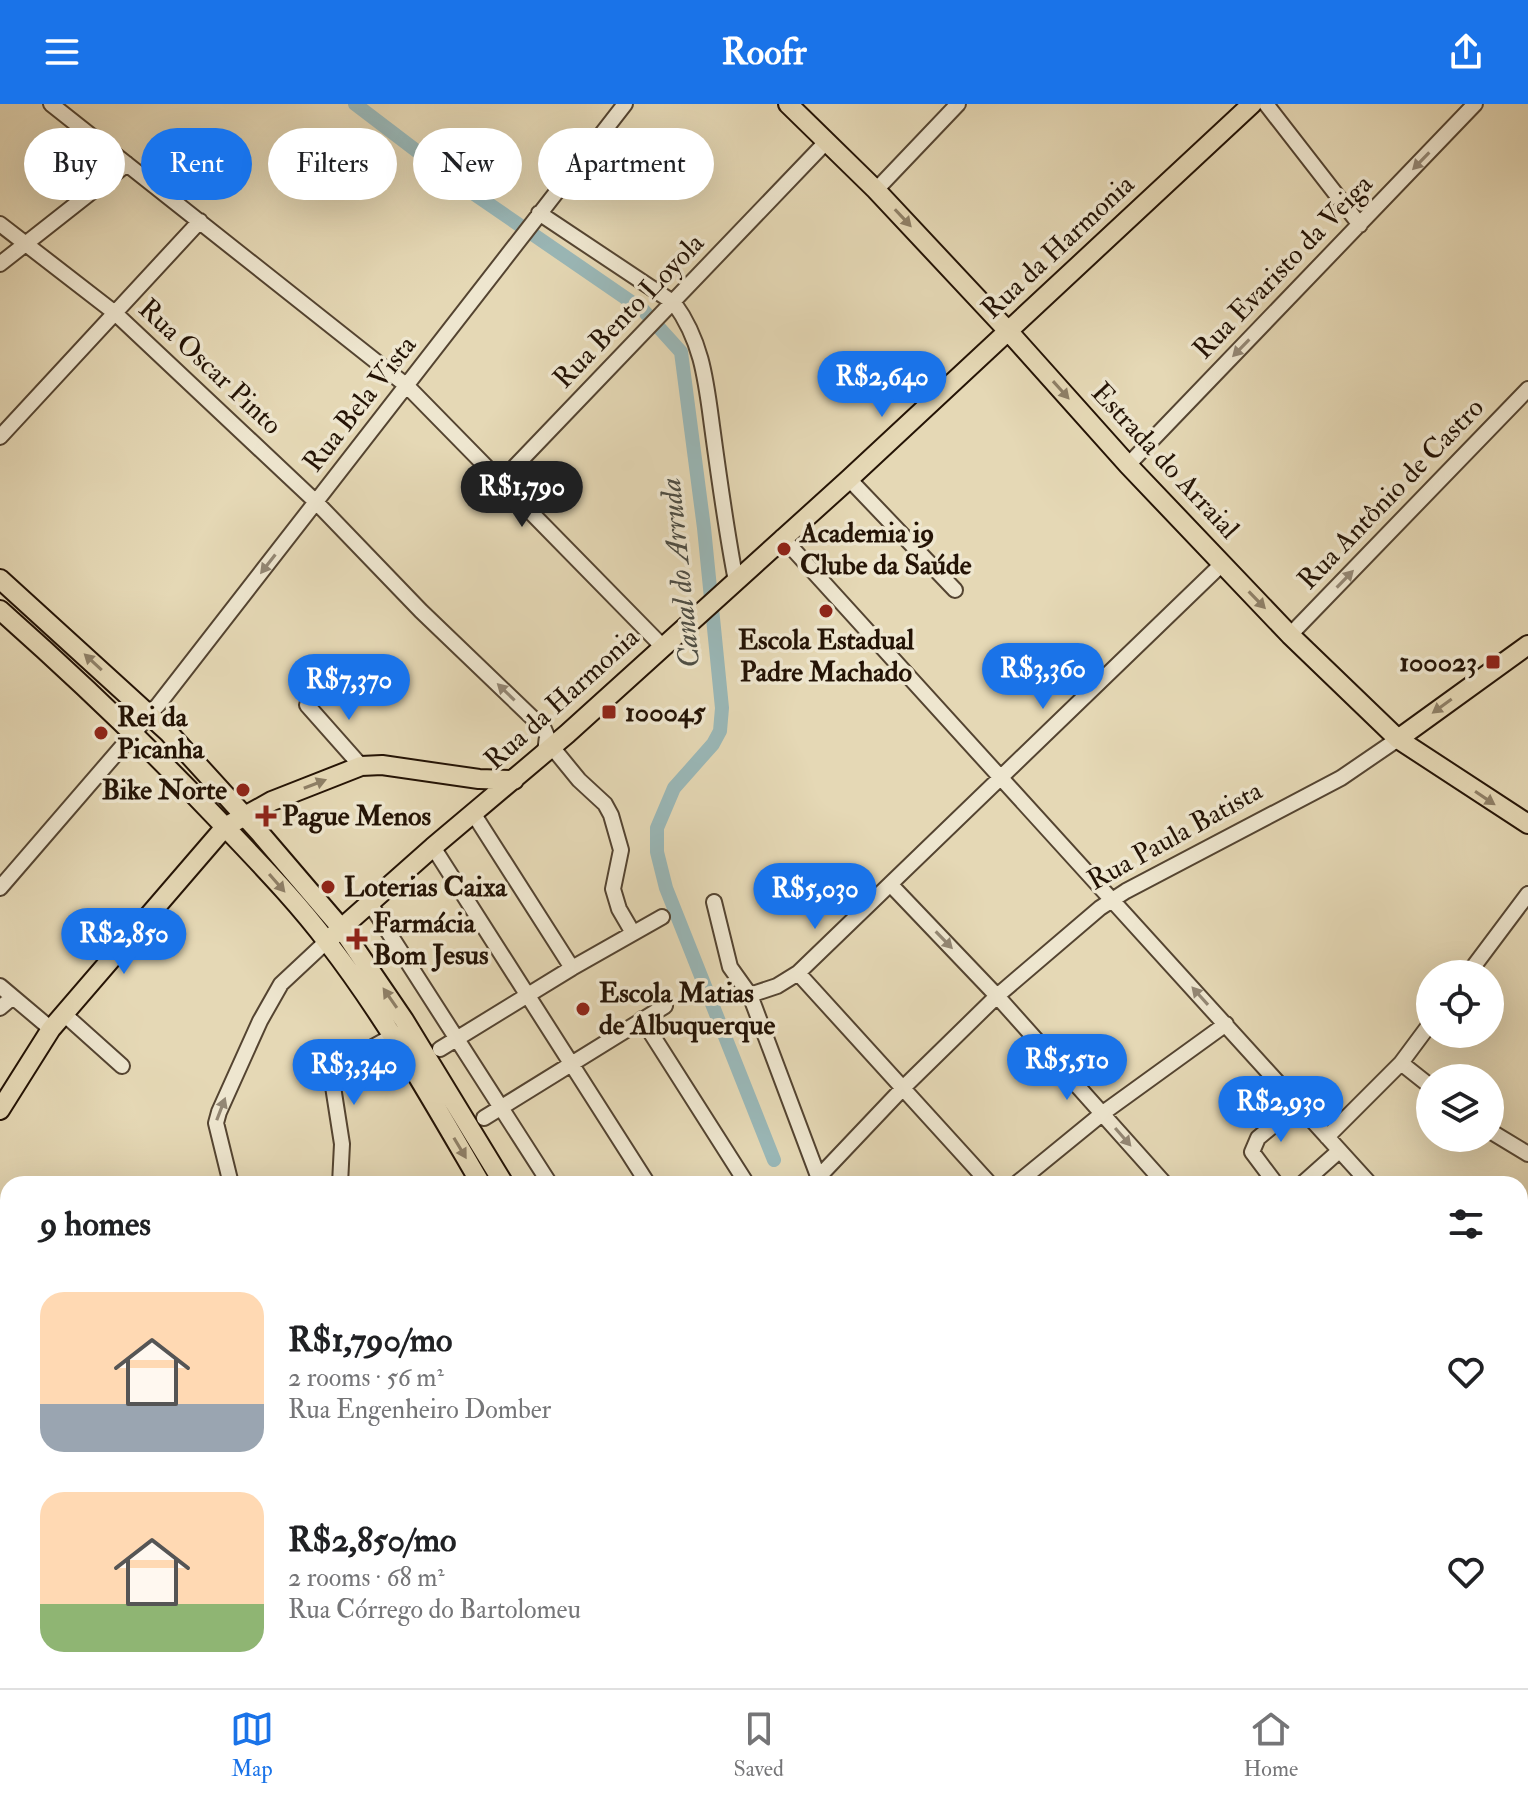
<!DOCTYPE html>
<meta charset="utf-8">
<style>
:root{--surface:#fff;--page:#f6f6f6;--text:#202124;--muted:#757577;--line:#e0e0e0;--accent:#1a73e8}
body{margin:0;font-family:"IM FELL Double Pica",serif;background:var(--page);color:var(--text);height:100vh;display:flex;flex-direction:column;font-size:30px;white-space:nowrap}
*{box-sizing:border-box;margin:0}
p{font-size:26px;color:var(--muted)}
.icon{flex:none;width:44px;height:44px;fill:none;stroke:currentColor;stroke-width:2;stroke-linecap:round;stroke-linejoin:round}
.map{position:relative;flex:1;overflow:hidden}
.drawer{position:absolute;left:0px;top:1072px;width:1528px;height:512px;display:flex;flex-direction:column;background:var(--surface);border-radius:24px 24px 0 0;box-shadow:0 8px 32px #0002}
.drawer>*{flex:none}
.guide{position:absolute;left:24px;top:24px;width:800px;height:72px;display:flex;gap:16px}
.fabs{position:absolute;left:1416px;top:856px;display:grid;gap:16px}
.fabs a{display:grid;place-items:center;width:88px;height:88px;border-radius:50%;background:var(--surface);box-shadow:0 8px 32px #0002;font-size:40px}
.price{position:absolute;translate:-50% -68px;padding:0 18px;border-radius:28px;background:var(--accent);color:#fff;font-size:26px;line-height:52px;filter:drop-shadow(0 2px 4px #0008)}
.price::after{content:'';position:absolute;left:50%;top:48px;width:24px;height:18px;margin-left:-12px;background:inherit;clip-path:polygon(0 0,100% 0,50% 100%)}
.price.selected{background:#222;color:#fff}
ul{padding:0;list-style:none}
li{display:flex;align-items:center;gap:24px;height:200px;padding:0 40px}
li span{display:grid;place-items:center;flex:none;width:224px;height:160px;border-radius:24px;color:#555}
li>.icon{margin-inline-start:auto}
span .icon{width:96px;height:96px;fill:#fffc;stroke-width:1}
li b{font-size:34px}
h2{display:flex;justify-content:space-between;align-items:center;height:96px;padding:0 40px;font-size:34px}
.pill{padding:0 28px;border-radius:36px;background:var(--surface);box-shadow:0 8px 32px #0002;font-size:28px;line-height:72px}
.pill.selected{background:var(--accent);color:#fff}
header{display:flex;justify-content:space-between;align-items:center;height:104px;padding:0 40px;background:var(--accent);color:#fff;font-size:36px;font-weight:700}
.dock{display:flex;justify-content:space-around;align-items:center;height:112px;border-top:2px solid var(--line);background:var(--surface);font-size:22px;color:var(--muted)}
.dock a{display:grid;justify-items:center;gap:4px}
.dock .selected{color:var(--accent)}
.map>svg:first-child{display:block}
</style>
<header><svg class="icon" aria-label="menu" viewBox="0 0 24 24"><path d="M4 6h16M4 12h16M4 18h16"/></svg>Roofr<svg class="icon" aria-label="share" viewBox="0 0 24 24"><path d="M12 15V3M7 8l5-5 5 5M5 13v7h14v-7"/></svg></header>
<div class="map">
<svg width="1528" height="1584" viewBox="0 0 1528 1584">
<rect width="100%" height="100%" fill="#e5d8b5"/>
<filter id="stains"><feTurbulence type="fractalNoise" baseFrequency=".0025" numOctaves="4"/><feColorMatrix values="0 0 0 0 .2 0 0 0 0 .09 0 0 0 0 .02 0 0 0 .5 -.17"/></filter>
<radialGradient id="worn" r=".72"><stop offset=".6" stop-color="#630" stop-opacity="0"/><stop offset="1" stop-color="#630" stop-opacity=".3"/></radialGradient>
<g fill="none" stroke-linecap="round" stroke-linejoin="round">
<path stroke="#9ab8b8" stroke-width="14" d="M 355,0 L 464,83 L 643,206 L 681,248 L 704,424 L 722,604 L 720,627 L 713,640 L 674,684 L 657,724 L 657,748 L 666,784 L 774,1056
M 959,1584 L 961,1576"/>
<g stroke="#544431" stroke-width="18">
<path id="minor" d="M 51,0 L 407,282 L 663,543
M 1266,0 L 1360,121
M 876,86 L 958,0
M 539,109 L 674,199 C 702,237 706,277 712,322 C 719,374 726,426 736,477
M 0,120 L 115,209 L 316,398 L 421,507 L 544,625 L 547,632 L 545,649
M 0,160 L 127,60
M 0,333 L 200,117
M 1128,361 L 1475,0
M 849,375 L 955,486
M 502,376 L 826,38
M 782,433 L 1370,1080
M 1290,531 L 1528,285
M 307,601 L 361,662
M 552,643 L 579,676 L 605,700 L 611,711 L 621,746 L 613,785 L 619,805 L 633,829
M 473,709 L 572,864
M 433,743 L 648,1080
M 891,781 L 997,892 L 1165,1080
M 0,784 L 158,601 L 625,0
M 369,798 L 550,1080
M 714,798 L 730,863 L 750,891 L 821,1080
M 798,869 L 990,1080
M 1468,870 L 1528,790
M 0,882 L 51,925
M 750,891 L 777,882 L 798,869 L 1222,460
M 0,904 L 13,893
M 64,910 L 122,962
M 642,915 L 747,1080
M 440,945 L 572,864 L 662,813
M 1401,959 L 1430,982
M 484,1014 L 665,902
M 1490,1027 L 1528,1050
M 1327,1033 L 1401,959 L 1430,920
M 231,1080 L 216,1019 L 219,1008 L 260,917 L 281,880 L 327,837
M 340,1080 L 342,1040 L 332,976 L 344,959 L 393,932
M 812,1080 L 904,983 L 997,892 L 1100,804 L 1126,787 L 1341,674 L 1398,635
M 1016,1080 L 1103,1009 L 1226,920
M 1276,1080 L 1252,1048 L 1258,1034 L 1298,1001
M 1302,1080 L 1339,1047
M 1520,1330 L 1528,1330
M 0,1374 L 8,1370
M 0,1463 L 8,1483
M 1520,1480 L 1528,1479
M 38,1576 L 40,1584
M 461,1576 L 475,1578 L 481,1584
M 699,1576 L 704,1584
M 1032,1576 L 1038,1584
M 1407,1576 L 1415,1584
M 202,1584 L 206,1576
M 374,1584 L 392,1576
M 829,1584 L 839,1576
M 1080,1584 L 1090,1576
M 1500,1584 L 1507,1576"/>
</g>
<g stroke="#241305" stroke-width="22">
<path id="major" d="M 788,0 L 876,86 L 1009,228 L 1128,361 L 1290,531 L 1398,635 L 1528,720
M 0,475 L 168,628 L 259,728 L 342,825 L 404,916 L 504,1080
M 0,506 C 79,576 155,649 227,725 C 262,762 298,799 328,839 C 386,914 433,998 481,1080
M 1398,635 L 1528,541
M 327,837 L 433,743 L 567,630 L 849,375 L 1252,0
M 0,1006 L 51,925 L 225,723 L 272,697 L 361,662 L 382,661 L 479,675 L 514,676
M 1520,1213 L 1528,1196
M 776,1576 L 782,1584
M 804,1576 L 810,1584
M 1516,1576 L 1516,1584"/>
</g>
<use href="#minor" stroke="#eee6cf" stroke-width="14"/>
<use href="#major" stroke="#e5d8b5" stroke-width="18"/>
</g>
<defs><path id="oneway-solid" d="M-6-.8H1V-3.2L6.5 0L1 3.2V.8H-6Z" transform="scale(2)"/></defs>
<g fill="#938774">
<use href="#oneway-solid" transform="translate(1421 57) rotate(134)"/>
<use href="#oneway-solid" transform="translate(1241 244) rotate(134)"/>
<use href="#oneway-solid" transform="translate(268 460) rotate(128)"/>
<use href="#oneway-solid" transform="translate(1345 475) rotate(-46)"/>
<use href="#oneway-solid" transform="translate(506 588) rotate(-136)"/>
<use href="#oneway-solid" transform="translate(944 836) rotate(46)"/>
<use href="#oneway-solid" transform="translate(1200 892) rotate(-132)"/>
<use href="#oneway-solid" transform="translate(221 1005) rotate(-69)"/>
<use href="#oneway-solid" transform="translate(1123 1033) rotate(49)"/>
</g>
<g fill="#8e7f66">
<use href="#oneway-solid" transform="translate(903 114) rotate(47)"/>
<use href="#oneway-solid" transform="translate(1061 286) rotate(48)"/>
<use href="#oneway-solid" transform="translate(1257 496) rotate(46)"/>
<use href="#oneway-solid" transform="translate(93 558) rotate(-137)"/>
<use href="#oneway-solid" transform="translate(1442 602) rotate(144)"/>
<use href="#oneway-solid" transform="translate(315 680) rotate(-21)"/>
<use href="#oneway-solid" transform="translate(1485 694) rotate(34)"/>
<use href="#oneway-solid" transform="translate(277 779) rotate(49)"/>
<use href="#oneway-solid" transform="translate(390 894) rotate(-125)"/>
<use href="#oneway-solid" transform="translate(460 1044) rotate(59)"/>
</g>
<g fill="#8f2418" stroke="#eee6cf" stroke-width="3">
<circle cx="784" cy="445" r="8"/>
<circle cx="826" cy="507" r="8"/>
<rect x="1485" y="550" width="16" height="16" rx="4"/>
<rect x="601" y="600" width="16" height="16" rx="4"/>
<circle cx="101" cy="629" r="8"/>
<circle cx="243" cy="686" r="8"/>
<path d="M262 700h8v8h8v8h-8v8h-8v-8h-8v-8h8z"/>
<circle cx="328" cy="783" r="8"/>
<path d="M353 823h8v8h8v8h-8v8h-8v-8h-8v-8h8z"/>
<circle cx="583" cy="905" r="8"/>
</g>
<g text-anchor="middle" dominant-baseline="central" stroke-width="7" stroke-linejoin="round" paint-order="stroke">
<g font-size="28" fill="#241305" stroke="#eee6cf">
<text transform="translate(1058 143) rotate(-43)">Rua da Harmonia</text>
<text transform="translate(1283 163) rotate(-46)">Rua Evaristo da Veiga</text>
<text transform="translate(629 207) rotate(-46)">Rua Bento Loyola</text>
<text transform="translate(210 263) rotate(43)">Rua Oscar Pinto</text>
<text transform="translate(360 300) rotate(-52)">Rua Bela Vista</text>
<text transform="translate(1165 357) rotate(47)">Estrada do Arraial</text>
<text transform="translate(1391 390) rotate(-46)">Rua Antônio de Castro</text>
<text transform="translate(562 595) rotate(-42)">Rua da Harmonia</text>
<text transform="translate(1175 732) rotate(-29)">Rua Paula Batista</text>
</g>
<g font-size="28" font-weight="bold" fill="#241305" stroke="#eee6cf" text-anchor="start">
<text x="800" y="429">Academia i9<tspan x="800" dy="32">Clube da Saúde</tspan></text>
<text x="826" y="536" text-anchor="middle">Escola Estadual<tspan x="826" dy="32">Padre Machado</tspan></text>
<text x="1477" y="558" text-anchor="end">100023</text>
<text x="625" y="608">100045</text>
<text x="117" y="613">Rei da<tspan x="117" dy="32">Picanha</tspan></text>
<text x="227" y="686" text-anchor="end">Bike Norte</text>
<text x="282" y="712">Pague Menos</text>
<text x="344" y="783">Loterias Caixa</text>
<text x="373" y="819">Farmácia<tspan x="373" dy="32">Bom Jesus</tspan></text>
<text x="599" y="889">Escola Matias<tspan x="599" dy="32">de Albuquerque</tspan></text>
</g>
<g font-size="30" font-style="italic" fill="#4d4d44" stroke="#eee6cf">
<text transform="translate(680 469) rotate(-96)">Canal do Arruda</text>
</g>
</g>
<rect width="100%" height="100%" filter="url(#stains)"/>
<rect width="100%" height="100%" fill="url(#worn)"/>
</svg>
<div class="fabs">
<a><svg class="icon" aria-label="locate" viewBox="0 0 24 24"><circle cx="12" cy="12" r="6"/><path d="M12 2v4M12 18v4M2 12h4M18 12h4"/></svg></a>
<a><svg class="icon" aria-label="layers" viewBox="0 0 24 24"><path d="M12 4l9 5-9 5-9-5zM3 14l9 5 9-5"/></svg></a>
</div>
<b class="price" style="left:882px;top:315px">R$2,640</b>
<b class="price selected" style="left:522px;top:425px">R$1,790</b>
<b class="price" style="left:1043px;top:607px">R$3,360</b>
<b class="price" style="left:349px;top:618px">R$7,370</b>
<b class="price" style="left:815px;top:827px">R$5,030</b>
<b class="price" style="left:124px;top:872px">R$2,850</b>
<b class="price" style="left:1067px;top:998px">R$5,510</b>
<b class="price" style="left:354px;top:1003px">R$3,340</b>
<b class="price" style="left:1281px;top:1040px">R$2,930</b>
<div class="guide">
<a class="pill">Buy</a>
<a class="pill selected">Rent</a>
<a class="pill">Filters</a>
<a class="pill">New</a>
<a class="pill">Apartment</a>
</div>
<section class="drawer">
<h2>9 homes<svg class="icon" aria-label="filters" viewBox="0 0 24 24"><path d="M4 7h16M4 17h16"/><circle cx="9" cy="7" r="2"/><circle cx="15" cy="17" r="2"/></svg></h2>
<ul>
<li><span style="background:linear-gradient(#ffd9b3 70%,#9aa5b1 0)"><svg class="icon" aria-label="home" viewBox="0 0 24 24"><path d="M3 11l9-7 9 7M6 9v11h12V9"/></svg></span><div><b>R$1,790/mo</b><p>2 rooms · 56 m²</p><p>Rua Engenheiro Domber</p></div><svg class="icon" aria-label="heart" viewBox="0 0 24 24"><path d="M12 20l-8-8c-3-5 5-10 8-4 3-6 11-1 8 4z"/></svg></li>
<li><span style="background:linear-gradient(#ffd9b3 70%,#8fb573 0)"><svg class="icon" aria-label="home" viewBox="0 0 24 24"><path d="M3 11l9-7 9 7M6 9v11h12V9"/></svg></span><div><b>R$2,850/mo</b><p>2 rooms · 68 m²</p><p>Rua Córrego do Bartolomeu</p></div><svg class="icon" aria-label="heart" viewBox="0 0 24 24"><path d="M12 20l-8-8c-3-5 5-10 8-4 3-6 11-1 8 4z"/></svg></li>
</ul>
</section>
</div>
<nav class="dock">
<a class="selected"><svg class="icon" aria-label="map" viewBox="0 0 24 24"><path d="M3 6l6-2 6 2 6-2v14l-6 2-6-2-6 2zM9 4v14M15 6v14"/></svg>Map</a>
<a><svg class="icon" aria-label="saved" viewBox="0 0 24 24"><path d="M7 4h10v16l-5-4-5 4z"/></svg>Saved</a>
<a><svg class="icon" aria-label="home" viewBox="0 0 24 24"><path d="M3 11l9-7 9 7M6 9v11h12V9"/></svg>Home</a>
</nav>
